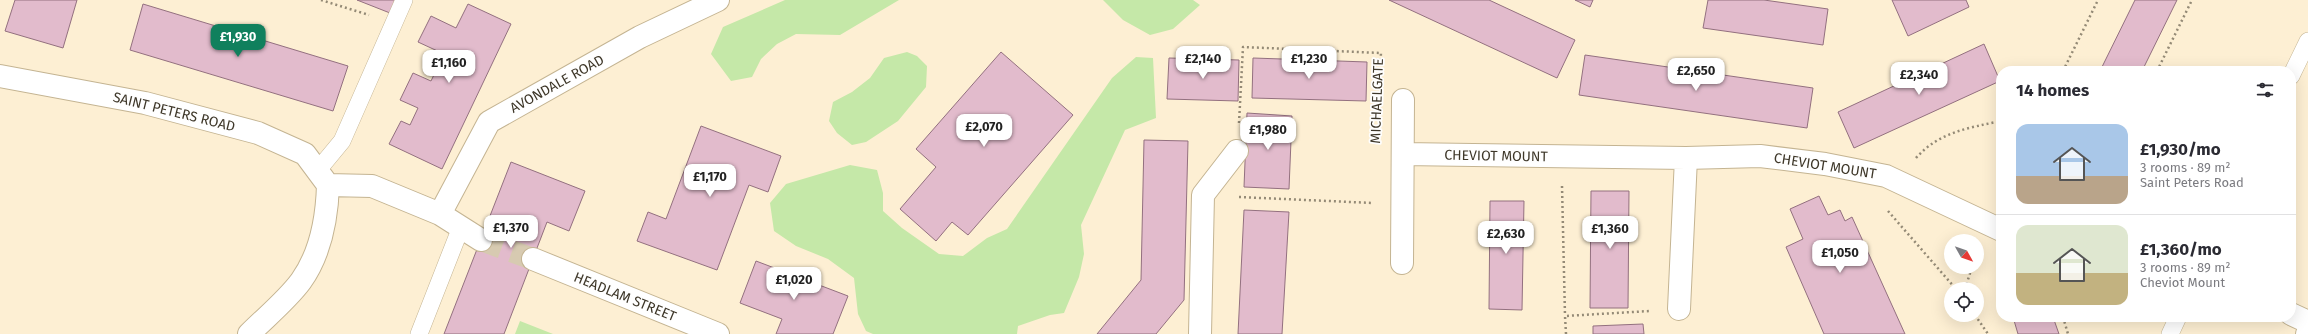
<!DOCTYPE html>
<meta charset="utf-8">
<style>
:root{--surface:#fff;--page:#f2f2f3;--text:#2b2b33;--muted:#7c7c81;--line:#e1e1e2;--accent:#10805d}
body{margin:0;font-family:"Fira Sans",sans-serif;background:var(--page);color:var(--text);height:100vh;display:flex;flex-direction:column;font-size:15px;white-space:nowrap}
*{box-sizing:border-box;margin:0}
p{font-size:13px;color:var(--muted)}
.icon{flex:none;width:22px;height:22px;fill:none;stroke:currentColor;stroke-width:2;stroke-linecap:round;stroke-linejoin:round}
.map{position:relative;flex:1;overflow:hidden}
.side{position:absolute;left:1996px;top:66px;width:300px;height:256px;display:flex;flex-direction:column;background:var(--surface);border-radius:16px;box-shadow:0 4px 16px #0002}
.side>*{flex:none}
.needle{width:26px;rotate:130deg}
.tools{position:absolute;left:1944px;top:234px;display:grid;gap:8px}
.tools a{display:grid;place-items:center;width:40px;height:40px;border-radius:50%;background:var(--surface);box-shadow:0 4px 16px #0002;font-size:20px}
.price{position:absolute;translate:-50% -34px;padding:0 9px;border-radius:8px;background:#fff;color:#222;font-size:13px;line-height:26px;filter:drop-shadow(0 1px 2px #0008)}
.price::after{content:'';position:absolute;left:50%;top:24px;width:12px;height:9px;margin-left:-6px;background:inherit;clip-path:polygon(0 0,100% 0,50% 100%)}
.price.selected{background:var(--accent);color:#fff}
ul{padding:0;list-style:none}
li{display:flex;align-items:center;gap:12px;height:100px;padding:0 20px}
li+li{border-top:1px solid var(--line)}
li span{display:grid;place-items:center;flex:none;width:112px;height:80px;border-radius:12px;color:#555}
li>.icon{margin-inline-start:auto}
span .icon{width:48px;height:48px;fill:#fffc;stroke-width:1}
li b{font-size:17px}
h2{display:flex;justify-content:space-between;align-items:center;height:48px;padding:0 20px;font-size:17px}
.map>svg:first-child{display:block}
</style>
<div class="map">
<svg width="2308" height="334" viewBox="0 0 2308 334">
<rect width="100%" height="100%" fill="#fdefd3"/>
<path fill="#c5e8a8" d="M 785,0 L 899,0 L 840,35 L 796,34 L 777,44 L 761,59 L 752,77 L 731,81 L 711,54 L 723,27 Z
M 1103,0 L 1193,0 L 1200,5 L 1173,29 L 1150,35 L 1123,20 Z
M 907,52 L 917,56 L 927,66 L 926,87 L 898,121 L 866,142 L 852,145 L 837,133 L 829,121 L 833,102 L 852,92 L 870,78 L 884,58 Z
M 1136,57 L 1153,58 L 1156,118 L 1125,130 L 1081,225 L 1084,254 L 1079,277 L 1064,313 L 1050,315 L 1018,326 L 1017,334 L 873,334 L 866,331 L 858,314 L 854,278 L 828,259 L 796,246 L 774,231 L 770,203 L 786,184 L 850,165 L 877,170 L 883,193 L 883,211 L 902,228 L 939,254 L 963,256 L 987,238 L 1007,229 L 1112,78 Z
M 520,321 L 553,334 L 515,334 Z"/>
<path fill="#e2bbcc" stroke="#93707f" d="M 15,0 L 77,0 L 63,48 L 5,31 Z
M 357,0 L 395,0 L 390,13 Z
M 1389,0 L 1489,0 L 1575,40 L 1557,78 Z
M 1575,0 L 1593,0 L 1590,7 Z
M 1708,0 L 1764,0 L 1828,9 L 1823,45 L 1703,28 Z
M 1892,0 L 1966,0 L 1969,7 L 1908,36 Z
M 2135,0 L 2177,0 L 2142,71 L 2100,71 Z
M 143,4 L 348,66 L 333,111 L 130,50 Z
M 468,4 L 511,24 L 442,169 L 389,144 L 401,121 L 410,125 L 418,108 L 400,100 L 413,73 L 431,81 L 444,54 L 418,42 L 431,16 L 456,28 Z
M 1984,44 L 2000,81 L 1854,148 L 1838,112 Z
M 1001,52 L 1073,115 L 968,235 L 952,222 L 936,241 L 900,209 L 936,167 L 916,149 Z
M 1585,55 L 1813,88 L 1807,128 L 1579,95 Z
M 1169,58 L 1239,60 L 1238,101 L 1167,99 Z
M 1253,58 L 1367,62 L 1366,101 L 1252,98 Z
M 1247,113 L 1292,116 L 1289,189 L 1244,187 Z
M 701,126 L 781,156 L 768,192 L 749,185 L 717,270 L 637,241 L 648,212 L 666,219 Z
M 1144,140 L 1188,141 L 1184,300 L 1156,334 L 1097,334 L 1141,280 Z
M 511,162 L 585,191 L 569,231 L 547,222 L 504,334 L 444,334 Z
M 1591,191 L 1629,191 L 1628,308 L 1590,308 Z
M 1819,196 L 1828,215 L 1840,210 L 1845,221 L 1852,217 L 1905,334 L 1824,334 L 1786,247 L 1803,239 L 1790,209 Z
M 1490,201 L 1524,201 L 1522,310 L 1489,309 Z
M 1244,210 L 1289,212 L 1282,334 L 1238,334 Z
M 756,261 L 848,296 L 833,334 L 776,334 L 782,319 L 740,303 Z
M 2013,317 L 2053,317 L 2059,334 L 2018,334 Z
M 1643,324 L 1644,334 L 1593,334 L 1593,326 Z"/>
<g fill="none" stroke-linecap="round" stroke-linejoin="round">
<path stroke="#d7cab1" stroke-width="22" stroke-dasharray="22 11" stroke-linecap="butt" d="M 481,240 L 533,259"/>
<g stroke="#c4b492" stroke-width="18">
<path id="service" d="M 2291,76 L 2308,41
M 318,170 L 342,141 L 404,0
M 419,334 L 461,227
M 2170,334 L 2178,317"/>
</g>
<g stroke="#c4b492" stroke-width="24">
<path id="minor" d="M 0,76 L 145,103 L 258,133 L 305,154 L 328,185
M 1403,154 L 1686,158 L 1760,156 L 1825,164 L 1886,176 L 2001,230
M 328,185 L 372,186 L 440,214 L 481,240
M 440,214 L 489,122 L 640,37 L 718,0
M 533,259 L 718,334
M 1402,263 L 1403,100
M 1679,309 L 1686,158
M 2291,314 L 2308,322
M 249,334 C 266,317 287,300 301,281 C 321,253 327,219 328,185
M 1200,334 L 1203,195 L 1237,151"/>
</g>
<g stroke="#c4b492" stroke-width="24">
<path id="tertiary" d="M 2307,334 L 2308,332"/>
</g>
<path stroke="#948a76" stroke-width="2.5" stroke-dasharray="2 3" stroke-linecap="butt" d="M 321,0 L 369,15
M 2063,71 L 2098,0
M 2157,71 L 2192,0
M 1239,123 L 1243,47 L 1381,53 L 1379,82
M 1916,158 C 1939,132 1968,128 2001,121
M 1562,186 L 1565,316
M 1239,197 L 1373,203
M 1888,211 L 1956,289
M 1965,289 L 1972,267
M 1975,315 L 1988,334
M 2063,317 L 2068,334
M 1566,334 L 1565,316 L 1650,311"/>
<use href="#service" stroke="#fff" stroke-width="17"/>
<use href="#minor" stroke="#fff" stroke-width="22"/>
<use href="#tertiary" stroke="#fff" stroke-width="22"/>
</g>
<g text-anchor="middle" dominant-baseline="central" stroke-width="3.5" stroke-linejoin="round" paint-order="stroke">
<g font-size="14" fill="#3e3729" stroke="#fefefe">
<text transform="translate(557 84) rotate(-29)">AVONDALE ROAD</text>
<text transform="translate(1377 101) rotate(-88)">MICHAELGATE</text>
<text transform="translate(174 112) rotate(14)">SAINT PETERS ROAD</text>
<text transform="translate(1496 156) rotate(1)">CHEVIOT MOUNT</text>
<text transform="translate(1825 166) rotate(9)">CHEVIOT MOUNT</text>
<text transform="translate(625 297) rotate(22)">HEADLAM STREET</text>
</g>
</g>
</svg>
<div class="tools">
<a><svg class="needle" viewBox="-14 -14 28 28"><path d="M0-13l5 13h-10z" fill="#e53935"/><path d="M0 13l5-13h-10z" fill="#7c7c81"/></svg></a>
<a><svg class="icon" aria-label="locate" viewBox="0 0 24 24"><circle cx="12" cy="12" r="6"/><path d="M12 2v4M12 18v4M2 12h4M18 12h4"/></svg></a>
</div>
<b class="price selected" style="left:238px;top:58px">£1,930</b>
<b class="price" style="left:1203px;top:80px">£2,140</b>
<b class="price" style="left:1309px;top:80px">£1,230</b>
<b class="price" style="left:449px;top:84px">£1,160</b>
<b class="price" style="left:1696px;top:92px">£2,650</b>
<b class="price" style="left:1919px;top:96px">£2,340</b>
<b class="price" style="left:984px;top:148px">£2,070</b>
<b class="price" style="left:1268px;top:151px">£1,980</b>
<b class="price" style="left:710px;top:198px">£1,170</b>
<b class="price" style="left:511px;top:249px">£1,370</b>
<b class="price" style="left:1610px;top:250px">£1,360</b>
<b class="price" style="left:1506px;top:255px">£2,630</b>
<b class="price" style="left:1840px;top:274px">£1,050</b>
<b class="price" style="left:794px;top:301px">£1,020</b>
<section class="side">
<h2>14 homes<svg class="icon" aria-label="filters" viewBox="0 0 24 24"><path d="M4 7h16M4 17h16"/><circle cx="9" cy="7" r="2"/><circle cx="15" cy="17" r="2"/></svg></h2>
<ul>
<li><span style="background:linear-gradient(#a9c7e8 65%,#b9a48a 0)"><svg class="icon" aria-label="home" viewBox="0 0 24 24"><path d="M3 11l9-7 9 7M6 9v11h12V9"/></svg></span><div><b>£1,930/mo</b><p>3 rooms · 89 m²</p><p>Saint Peters Road</p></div></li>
<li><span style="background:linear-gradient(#dfe7d0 60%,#c2b280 0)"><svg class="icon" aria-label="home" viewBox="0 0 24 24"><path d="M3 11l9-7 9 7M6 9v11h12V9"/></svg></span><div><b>£1,360/mo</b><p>3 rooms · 89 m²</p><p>Cheviot Mount</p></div></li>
</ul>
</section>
</div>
